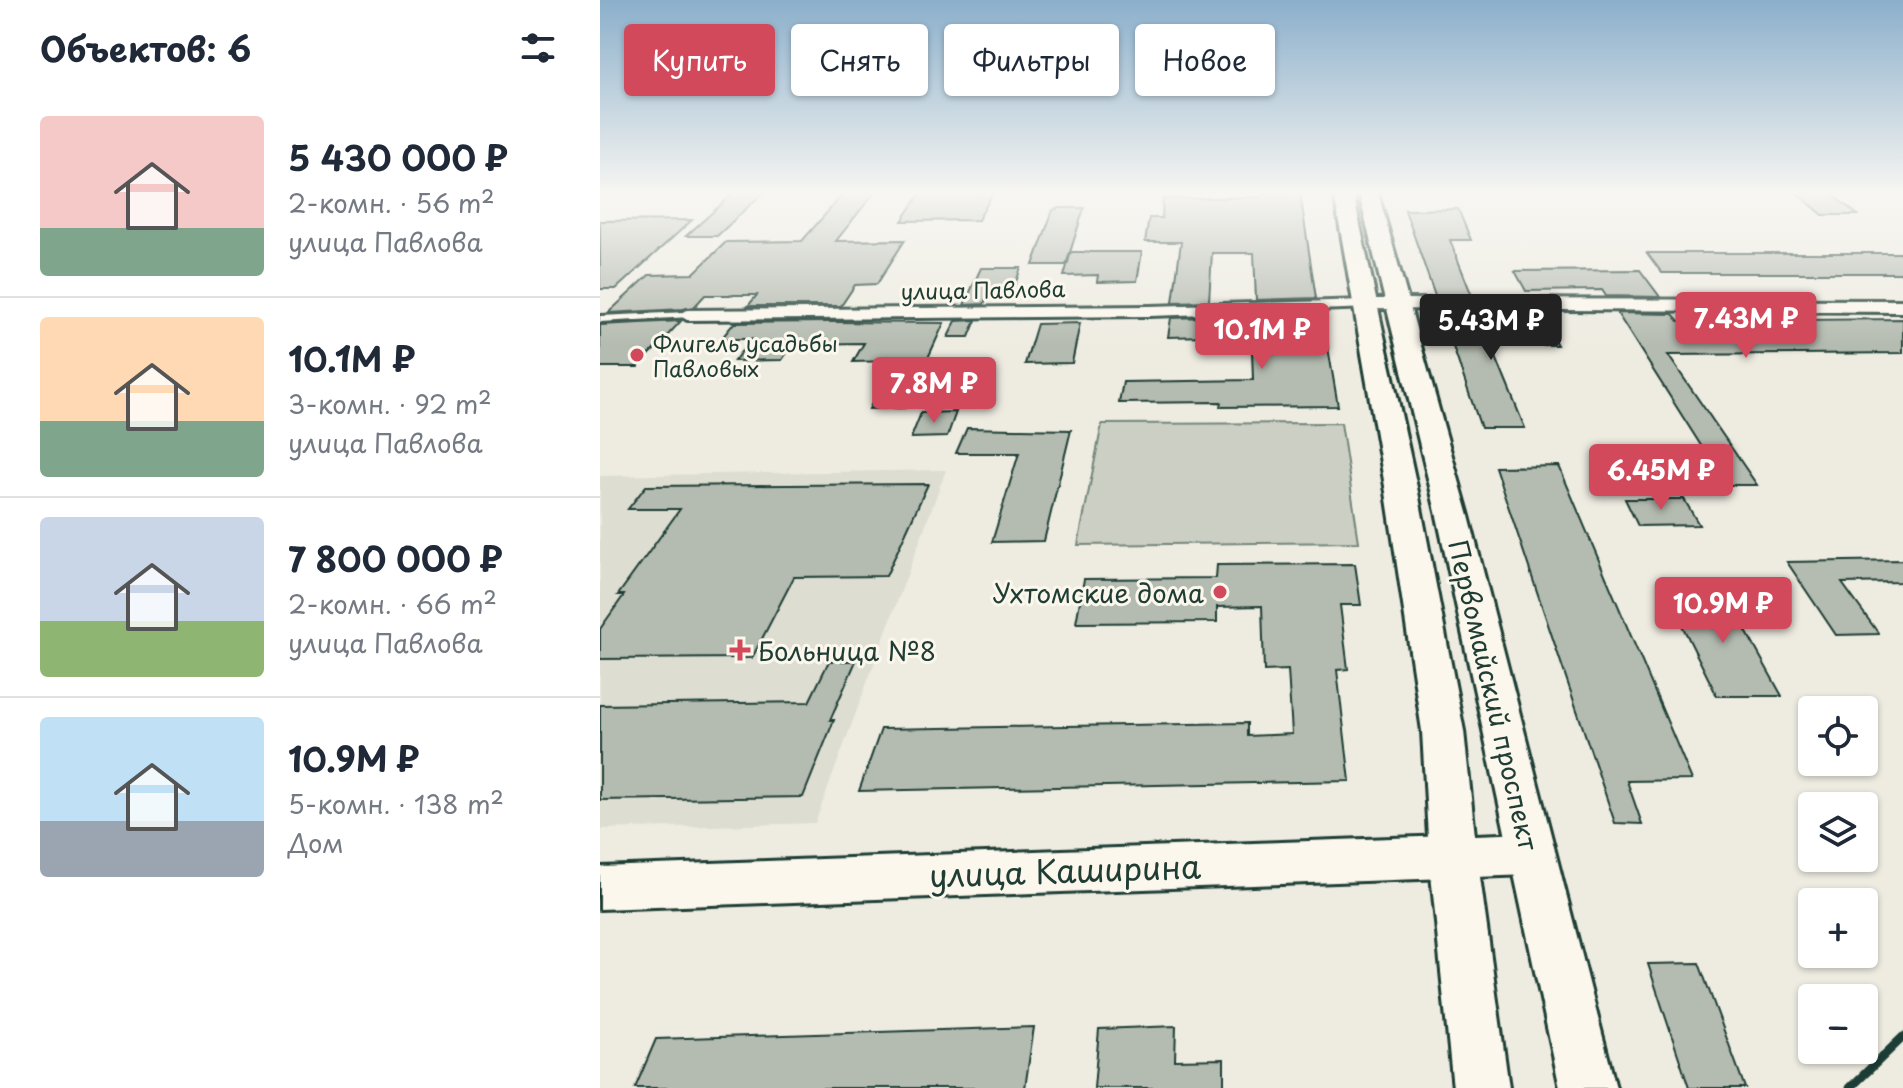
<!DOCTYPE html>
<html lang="ru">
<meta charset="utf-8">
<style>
:root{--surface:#fff;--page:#f6f6f7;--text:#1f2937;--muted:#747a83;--line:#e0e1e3;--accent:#d1495b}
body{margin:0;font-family:"Playpen Sans",sans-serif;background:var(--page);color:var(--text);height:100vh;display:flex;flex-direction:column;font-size:30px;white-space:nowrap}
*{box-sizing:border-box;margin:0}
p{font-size:26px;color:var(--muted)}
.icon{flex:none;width:44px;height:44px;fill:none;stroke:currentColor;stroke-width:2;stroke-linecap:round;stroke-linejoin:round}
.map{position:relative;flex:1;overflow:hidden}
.details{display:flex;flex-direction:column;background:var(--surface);width:600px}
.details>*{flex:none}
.top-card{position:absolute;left:24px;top:24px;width:760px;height:72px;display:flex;gap:16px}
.buttons{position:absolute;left:1198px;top:696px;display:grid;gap:16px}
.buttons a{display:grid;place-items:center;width:80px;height:80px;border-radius:8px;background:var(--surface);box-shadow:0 2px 6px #0004;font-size:40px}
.price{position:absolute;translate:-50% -68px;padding:0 18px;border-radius:8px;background:var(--accent);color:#fff;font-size:26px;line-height:52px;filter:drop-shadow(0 2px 4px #0008)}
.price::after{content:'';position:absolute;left:50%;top:48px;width:24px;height:18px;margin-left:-12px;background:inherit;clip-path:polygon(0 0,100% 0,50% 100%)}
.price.on{background:#222;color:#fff}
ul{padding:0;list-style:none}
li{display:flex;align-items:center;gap:24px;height:200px;padding:0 40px}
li+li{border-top:2px solid var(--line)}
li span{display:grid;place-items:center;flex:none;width:224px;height:160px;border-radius:8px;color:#555}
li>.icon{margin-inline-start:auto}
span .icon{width:96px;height:96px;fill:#fffc;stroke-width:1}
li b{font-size:34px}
h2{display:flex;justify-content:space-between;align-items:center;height:96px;padding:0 40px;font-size:34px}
.chip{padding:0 28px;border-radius:8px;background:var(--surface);box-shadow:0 2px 6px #0004;font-size:28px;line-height:72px}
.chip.on{background:var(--accent);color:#fff}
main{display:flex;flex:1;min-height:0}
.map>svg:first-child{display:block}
</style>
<main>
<section class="details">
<h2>Объектов: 6<svg class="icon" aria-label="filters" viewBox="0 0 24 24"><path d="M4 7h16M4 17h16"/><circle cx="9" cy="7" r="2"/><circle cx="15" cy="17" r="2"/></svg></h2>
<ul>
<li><span style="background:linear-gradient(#f6c9c9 70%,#7fa58c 0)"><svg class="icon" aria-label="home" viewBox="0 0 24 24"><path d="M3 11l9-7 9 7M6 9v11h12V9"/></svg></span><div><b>5 430 000 ₽</b><p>2-комн. · 56 m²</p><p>улица Павлова</p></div></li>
<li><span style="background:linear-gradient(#ffd9b3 65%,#7fa58c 0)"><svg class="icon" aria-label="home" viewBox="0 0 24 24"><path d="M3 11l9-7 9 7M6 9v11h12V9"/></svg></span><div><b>10.1M ₽</b><p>3-комн. · 92 m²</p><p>улица Павлова</p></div></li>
<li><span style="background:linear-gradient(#c9d6e8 65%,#8fb573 0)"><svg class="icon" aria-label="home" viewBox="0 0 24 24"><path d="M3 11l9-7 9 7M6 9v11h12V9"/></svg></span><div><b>7 800 000 ₽</b><p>2-комн. · 66 m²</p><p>улица Павлова</p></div></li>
<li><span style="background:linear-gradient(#bfe0f5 65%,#9aa5b1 0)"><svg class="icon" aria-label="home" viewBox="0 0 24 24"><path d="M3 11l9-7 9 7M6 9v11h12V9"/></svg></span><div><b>10.9M ₽</b><p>5-комн. · 138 m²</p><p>Дом</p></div></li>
</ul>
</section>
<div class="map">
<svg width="1303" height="1088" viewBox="0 0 1303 1088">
<rect width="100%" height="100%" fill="#eeece1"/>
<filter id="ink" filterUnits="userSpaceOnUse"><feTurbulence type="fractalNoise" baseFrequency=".0125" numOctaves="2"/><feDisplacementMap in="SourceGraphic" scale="16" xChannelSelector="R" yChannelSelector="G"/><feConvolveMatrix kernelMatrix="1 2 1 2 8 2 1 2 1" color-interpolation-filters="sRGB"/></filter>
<g filter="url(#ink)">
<path fill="#ddddd2" d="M 346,470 L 215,823 L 0,829 L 0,476 Z"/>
<path fill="#cbcfc4" stroke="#75867c" stroke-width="2" d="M 741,423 L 759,542 L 478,545 L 502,424 Z"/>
<path fill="#b4bbb0" stroke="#1f3d34" stroke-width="2" d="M 134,193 L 163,193 L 117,236 L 86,236 Z
M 244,193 L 274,193 L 236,241 L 305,240 L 277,284 L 255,285 L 241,306 L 148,306 L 157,295 L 105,295 L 94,307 L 83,309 L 8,313 L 49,275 L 93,274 L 126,242 L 202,241 Z
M 321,193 L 393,193 L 378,220 L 302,221 Z
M 662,193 L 700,193 L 716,298 L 656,300 L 654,253 L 612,253 L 609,301 L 573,302 L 581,242 L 545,242 L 549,218 L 562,218 L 563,199 L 662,197 Z
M 1197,193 L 1230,193 L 1258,215 L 1223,215 Z
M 460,208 L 484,208 L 466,265 L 433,265 L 453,210 Z
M 858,209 L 871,240 L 850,240 L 872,296 L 835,296 L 805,210 Z
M 92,220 L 16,289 L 0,289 L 0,221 Z
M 471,252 L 542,252 L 537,281 L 497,282 L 498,275 L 464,276 Z
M 1047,253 L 1303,253 L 1303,273 L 1062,273 Z
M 381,268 L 421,268 L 414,287 L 391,287 L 384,304 L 364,305 Z
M 1040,270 L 1060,297 L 1006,296 L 1002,290 L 926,291 L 915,271 Z
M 841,312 L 879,313 L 882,320 L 944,320 L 957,345 L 891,345 L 925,428 L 881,428 Z
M 718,313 L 719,318 L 723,318 L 738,406 L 620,407 L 621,402 L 519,403 L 523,382 L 653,380 L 651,319 L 656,319 L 656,315 Z
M 1017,313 L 1073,314 L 1079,321 L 1303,319 L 1303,353 L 1068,355 L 1157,485 L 1126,485 Z
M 608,317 L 607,336 L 568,337 L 571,318 Z
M 376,320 L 369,337 L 348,337 L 356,321 Z
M 81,321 L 38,367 L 0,367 L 0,325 Z
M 134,323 L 230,322 L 344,323 L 305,408 L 269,409 L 293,361 L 253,362 L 264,343 L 193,344 L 182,360 L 134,361 L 151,339 L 121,339 Z
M 480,323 L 472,363 L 425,364 L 437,324 Z
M 356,412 L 347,437 L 311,438 L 321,413 Z
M 367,428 L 471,430 L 444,541 L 392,542 L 419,453 L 356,453 Z
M 959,466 L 1092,780 L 1027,781 L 1042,824 L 1015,823 L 895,467 Z
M 328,484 L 286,576 L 194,577 L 152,658 L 0,659 L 0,629 L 24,595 L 18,595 L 80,509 L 28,509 L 46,486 Z
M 1025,499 L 1084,499 L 1099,525 L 1038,526 Z
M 1303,560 L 1303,582 L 1242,583 L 1279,634 L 1236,635 L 1187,562 Z
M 755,564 L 761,605 L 740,605 L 748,669 L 737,670 L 750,781 L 259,791 L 281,729 L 647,723 L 647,736 L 692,734 L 688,670 L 664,671 L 662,606 L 617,607 L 617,622 L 476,623 L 484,579 L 616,578 L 617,565 Z
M 1066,593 L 1125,593 L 1182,696 L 1117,696 Z
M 229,661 L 256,661 L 230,720 L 234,720 L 203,797 L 0,800 L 0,705 L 209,702 Z
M 1099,963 L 1145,1088 L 1089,1088 L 1048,964 Z
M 576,1026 L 575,1060 L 624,1059 L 624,1088 L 494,1088 L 499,1029 Z
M 434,1027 L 425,1088 L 35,1088 L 56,1039 Z"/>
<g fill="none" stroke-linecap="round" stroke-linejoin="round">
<g stroke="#1f3d34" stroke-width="6">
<path id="pedestrian" d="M 87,312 L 91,313 L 91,317 L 0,322 L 0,316 Z"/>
</g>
<g stroke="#1f3d34" stroke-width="6">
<path id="minor" d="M 766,300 L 771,302 L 771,308 L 550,316 L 87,320 L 79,315 L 87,310 L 550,306 Z"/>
</g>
<g stroke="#1f3d34" stroke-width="6">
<path id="tertiary" d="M 766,299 L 1303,300 L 1303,312 L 760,309 L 757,305 Z"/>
</g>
<g stroke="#1f3d34" stroke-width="6">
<path id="secondary" d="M 930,833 L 945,839 L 951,854 L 945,869 L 930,875 L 0,909 L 0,867 Z"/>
</g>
<g stroke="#1f3d34" stroke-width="6">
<path id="primary" d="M 734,193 L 753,193 L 818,492 L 864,731 L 877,855 L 909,1088 L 853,1088 L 829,855 L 822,731 L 786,492 Z
M 759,193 L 778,193 L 869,516 L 1016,1088 L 960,1088 L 837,516 Z"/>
</g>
<use href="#pedestrian" fill="#fbf7ec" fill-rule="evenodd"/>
<use href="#minor" fill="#fbf7ec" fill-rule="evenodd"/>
<use href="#tertiary" fill="#fbf7ec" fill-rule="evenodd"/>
<use href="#secondary" fill="#fbf7ec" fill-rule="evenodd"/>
<use href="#primary" fill="#fbf7ec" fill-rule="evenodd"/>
<path stroke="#1f3d34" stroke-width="9" d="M 1250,1088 L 1303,1037"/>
</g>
</g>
<linearGradient id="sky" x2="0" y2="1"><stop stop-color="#8bafcb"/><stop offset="0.56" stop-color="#f7f6f2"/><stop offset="1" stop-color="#f7f6f2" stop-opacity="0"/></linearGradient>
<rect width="1303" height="345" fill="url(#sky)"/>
<g fill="#d1495b" stroke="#fbf7ec" stroke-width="3">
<circle cx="37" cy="355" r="8"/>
<circle cx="620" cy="592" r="8"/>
<path d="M136 638h8v8h8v8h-8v8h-8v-8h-8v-8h8z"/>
</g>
<g text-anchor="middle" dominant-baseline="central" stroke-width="6" stroke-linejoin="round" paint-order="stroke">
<g font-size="22" fill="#1f3d34" stroke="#fbf7ec">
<text transform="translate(383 289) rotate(-1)">улица Павлова</text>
</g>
<g font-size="22" fill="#1f3d34" stroke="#fbf7ec" text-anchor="start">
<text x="53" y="342">Флигель усадьбы<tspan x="53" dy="25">Павловых</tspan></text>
</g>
<g font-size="26" fill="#1f3d34" stroke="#fbf7ec" text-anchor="end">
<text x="604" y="592">Ухтомские дома</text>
<text x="158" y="650" text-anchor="start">Больница №8</text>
</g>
<g font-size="26" fill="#1f3d34" stroke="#fbf7ec">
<text transform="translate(894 695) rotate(77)">Первомайский проспект</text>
</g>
<g font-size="32" fill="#1f3d34" stroke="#fbf7ec">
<text transform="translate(465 870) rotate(-2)">улица Каширина</text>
</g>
</g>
</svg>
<div class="buttons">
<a><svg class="icon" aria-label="locate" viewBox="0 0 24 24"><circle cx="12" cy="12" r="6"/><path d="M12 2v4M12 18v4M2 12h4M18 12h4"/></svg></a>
<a><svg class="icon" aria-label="layers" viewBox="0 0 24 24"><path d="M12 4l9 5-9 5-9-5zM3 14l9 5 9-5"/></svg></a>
<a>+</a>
<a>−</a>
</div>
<b class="price" style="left:1146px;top:360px">7.43M ₽</b>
<b class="price on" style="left:891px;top:362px">5.43M ₽</b>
<b class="price" style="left:662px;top:371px">10.1M ₽</b>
<b class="price" style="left:334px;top:425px">7.8M ₽</b>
<b class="price" style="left:1061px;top:512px">6.45M ₽</b>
<b class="price" style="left:1123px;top:645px">10.9M ₽</b>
<div class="top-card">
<a class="chip on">Купить</a>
<a class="chip">Снять</a>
<a class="chip">Фильтры</a>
<a class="chip">Новое</a>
</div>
</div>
</main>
